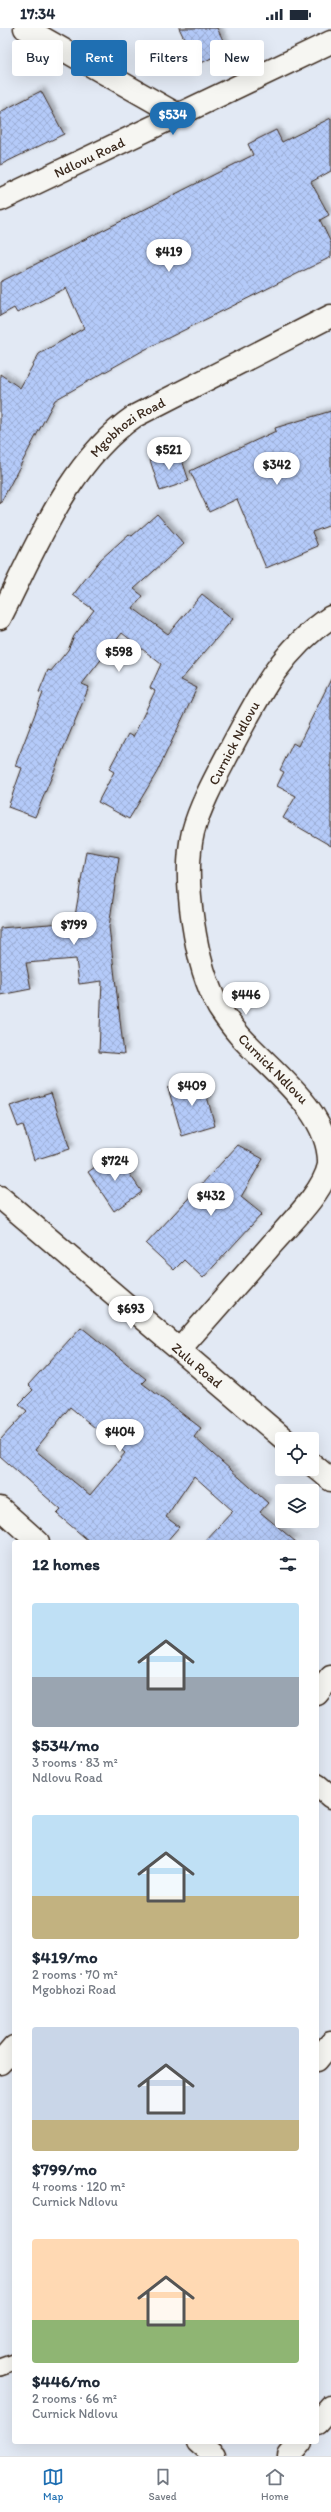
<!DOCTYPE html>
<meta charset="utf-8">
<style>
:root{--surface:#fff;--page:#f2f2f3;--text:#1f2937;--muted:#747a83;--line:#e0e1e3;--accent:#1f6fb2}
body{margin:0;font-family:Itim,sans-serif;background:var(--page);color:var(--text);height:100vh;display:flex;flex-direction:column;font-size:15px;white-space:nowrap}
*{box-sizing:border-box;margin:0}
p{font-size:13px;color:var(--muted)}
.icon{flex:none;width:22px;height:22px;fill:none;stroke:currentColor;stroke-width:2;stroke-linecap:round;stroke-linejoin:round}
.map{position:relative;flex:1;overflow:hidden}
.side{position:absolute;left:12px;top:1512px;width:307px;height:904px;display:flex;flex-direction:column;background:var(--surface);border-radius:4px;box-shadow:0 4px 16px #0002}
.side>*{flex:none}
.hud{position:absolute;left:12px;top:12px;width:307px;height:36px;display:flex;gap:8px}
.controls{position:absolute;left:275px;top:1404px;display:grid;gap:8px}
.controls a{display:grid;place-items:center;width:44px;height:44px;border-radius:4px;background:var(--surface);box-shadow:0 4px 16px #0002;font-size:20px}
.price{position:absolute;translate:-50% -34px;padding:0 9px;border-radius:14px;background:#fff;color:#222;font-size:13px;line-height:26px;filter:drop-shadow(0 1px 2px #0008)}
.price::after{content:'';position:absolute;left:50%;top:24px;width:12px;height:9px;margin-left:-6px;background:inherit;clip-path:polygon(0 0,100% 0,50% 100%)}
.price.current{background:var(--accent);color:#fff}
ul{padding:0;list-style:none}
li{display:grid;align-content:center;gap:8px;height:212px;padding:0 20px}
li span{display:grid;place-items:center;height:124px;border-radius:4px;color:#555}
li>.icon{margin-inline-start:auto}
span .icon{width:72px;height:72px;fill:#fffc;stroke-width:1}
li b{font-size:17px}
h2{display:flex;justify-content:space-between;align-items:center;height:48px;padding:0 20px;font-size:17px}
.tag{padding:0 14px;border-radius:4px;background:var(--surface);box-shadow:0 4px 16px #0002;font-size:14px;line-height:36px}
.tag.current{background:var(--accent);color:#fff}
.status{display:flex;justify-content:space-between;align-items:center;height:28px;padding:0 20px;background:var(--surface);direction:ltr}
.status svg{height:11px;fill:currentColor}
.dock{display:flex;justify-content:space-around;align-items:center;height:56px;border-top:1px solid var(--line);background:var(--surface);font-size:11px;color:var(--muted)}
.dock a{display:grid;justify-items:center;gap:2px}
.dock .current{color:var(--accent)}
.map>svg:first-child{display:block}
</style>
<div class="status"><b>17:34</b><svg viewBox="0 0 49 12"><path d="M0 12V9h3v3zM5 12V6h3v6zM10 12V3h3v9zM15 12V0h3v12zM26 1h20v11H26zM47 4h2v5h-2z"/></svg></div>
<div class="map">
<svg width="331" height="2428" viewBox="0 0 331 2428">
<defs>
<pattern id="building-cross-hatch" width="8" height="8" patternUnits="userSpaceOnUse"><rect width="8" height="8" fill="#b4caf9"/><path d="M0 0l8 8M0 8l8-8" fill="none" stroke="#9caed5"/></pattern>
<filter id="shadow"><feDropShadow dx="3.5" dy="-3.5" stdDeviation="2" flood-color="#0004"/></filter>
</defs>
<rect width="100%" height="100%" fill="#e2e9f4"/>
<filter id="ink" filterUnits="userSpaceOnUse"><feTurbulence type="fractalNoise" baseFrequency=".025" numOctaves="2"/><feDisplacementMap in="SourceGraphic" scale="8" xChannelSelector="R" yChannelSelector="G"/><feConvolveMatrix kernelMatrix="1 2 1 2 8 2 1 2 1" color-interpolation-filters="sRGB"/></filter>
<g filter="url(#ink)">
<path fill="url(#building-cross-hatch)" stroke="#3b2a1e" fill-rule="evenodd" filter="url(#shadow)" d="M 179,0 L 217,0 L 228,22 L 197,37 Z
M 41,63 L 64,106 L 0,137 L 0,84 Z
M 331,90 L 331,143 L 311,154 L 329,187 L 320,192 L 331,215 L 331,229 L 144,322 L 55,372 L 0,476 L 0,346 L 20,360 L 39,326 L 84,300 L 66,260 L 17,285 L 14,280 L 0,288 L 0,254 L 253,127 L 248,116 L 276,102 L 282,114 Z
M 331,383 L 331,497 L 312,504 L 318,518 L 266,540 L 237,471 L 209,484 L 190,443 L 276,403 L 275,400 Z
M 179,423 L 189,453 L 160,463 L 150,432 Z
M 157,486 L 184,516 L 134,561 L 143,568 L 133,580 L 168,606 L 202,566 L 233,591 L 181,652 L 197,660 L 157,744 L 129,791 L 98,774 L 114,744 L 109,741 L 128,706 L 133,709 L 155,663 L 150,660 L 161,636 L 122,605 L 82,656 L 89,659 L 35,789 L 8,779 L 22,740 L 15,738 L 43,665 L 39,664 L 48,642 L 51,643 L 68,622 L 74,608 L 94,582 L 73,567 L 100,532 L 129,506 L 132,508 Z
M 331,651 L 331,818 L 283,790 L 296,768 L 277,758 L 284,744 L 280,742 L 293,715 L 298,718 Z
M 86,823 L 119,829 L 109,899 L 124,1026 L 99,1024 L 102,953 L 79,956 L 76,931 L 26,935 L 31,961 L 0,967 L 0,900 L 74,894 Z
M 202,1050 L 215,1098 L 182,1108 L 168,1060 Z
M 51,1065 L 70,1121 L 34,1132 L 23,1097 L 18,1099 L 10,1078 Z
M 238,1117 L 263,1131 L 241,1169 L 262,1186 L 203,1250 L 184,1232 L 174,1242 L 146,1216 Z
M 115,1125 L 142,1164 L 114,1183 L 88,1144 Z
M 81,1299 L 146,1351 L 142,1355 L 201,1400 L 194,1409 L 268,1475 L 260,1484 L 296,1514 L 204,1514 L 233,1483 L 194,1448 L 166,1489 L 179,1499 L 166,1514 L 90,1514 L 57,1486 L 61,1482 L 0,1428 L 0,1412 L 27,1383 L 19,1376 L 33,1362 L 28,1357 ZM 70,1379 L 125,1425 L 90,1467 L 35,1422 Z"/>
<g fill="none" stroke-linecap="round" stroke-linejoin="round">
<g stroke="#3b2a1e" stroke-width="18">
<path id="lane" d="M 0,2339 L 14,2334"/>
</g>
<g stroke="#3b2a1e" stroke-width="25">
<g id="street">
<path d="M 25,0 L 178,87"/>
<path id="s1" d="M 0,172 L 331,14"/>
<path id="s2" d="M 0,590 C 36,520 68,434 135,388 L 331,288"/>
<path id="s3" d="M 180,1321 C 209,1288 238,1255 267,1222 C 286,1199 323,1166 329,1137 C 331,1084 270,1042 240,1008 C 233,1000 225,989 219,980 C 195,938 182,851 193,804 C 200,777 218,745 231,720 C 259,667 280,623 331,589"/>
<path d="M 0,1480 L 38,1514"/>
<path d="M 317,1666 L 331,1649"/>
<path d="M 317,1757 L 331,1769"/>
<path d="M 317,2032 L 331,2015"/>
<path d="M 0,2035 L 14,2019"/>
<path d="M 317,2395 L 331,2379"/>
<path d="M 198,2414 L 214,2428"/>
<path d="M 289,2428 L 301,2414"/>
</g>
</g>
<g stroke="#3b2a1e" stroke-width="25">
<g id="secondary">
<path id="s4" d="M 0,1169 L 284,1411"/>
<path d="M 312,1436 L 331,1452"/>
</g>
</g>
<use href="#lane" stroke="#f6f6f2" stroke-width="15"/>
<use href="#street" stroke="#f6f6f2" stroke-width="22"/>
<use href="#secondary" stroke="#f6f6f2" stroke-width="22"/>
</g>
</g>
<g text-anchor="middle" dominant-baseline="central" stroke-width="3" stroke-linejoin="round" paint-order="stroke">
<g font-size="14" fill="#3b2a1e" stroke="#f6f6f2">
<text stroke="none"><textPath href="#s1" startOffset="99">Ndlovu Road</textPath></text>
<text stroke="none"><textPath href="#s2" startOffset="233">Mgobhozi Road</textPath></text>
<text stroke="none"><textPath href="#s3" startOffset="713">Curnick Ndlovu</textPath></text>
<text transform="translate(273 1041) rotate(45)">Curnick Ndlovu</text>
<text stroke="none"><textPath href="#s4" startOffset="259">Zulu Road</textPath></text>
</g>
</g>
</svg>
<div class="controls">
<a><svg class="icon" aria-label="locate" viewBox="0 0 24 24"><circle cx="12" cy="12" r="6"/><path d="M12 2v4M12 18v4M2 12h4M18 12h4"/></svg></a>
<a><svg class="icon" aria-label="layers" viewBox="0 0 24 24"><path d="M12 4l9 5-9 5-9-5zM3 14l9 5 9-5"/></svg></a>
</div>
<b class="price current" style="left:173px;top:108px">$534</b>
<b class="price" style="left:169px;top:245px">$419</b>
<b class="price" style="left:169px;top:443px">$521</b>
<b class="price" style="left:277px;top:458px">$342</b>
<b class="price" style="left:119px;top:645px">$598</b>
<b class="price" style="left:74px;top:918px">$799</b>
<b class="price" style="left:246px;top:988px">$446</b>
<b class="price" style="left:192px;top:1079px">$409</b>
<b class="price" style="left:115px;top:1154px">$724</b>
<b class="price" style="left:211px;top:1189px">$432</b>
<b class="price" style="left:131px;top:1302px">$693</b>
<b class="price" style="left:120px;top:1425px">$404</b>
<div class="hud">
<a class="tag">Buy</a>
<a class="tag current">Rent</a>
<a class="tag">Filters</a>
<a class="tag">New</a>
</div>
<section class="side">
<h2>12 homes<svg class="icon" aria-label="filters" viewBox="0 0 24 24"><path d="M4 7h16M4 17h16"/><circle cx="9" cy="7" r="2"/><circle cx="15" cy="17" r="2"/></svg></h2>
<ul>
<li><span style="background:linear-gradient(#bfe0f5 60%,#9aa5b1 0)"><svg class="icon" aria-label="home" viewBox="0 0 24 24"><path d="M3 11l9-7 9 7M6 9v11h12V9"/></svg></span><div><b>$534/mo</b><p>3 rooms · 83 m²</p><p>Ndlovu Road</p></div></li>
<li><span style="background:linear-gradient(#bfe0f5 65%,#c2b280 0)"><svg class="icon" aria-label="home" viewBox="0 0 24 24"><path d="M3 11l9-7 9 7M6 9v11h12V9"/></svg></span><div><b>$419/mo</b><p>2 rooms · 70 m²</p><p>Mgobhozi Road</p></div></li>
<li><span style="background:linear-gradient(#c9d6e8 75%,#c2b280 0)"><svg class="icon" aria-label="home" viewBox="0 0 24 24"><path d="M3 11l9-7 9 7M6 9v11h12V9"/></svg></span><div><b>$799/mo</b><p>4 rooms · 120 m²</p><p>Curnick Ndlovu</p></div></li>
<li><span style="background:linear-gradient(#ffd9b3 65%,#8fb573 0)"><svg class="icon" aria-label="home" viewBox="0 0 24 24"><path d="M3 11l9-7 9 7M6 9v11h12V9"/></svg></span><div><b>$446/mo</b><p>2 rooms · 66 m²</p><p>Curnick Ndlovu</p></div></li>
</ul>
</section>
</div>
<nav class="dock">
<a class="current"><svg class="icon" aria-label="map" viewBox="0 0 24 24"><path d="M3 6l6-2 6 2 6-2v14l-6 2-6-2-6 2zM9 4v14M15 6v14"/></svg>Map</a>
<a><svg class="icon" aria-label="saved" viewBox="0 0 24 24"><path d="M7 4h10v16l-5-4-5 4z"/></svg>Saved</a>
<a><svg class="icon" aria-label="home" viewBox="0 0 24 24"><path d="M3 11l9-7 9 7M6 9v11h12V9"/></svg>Home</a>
</nav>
